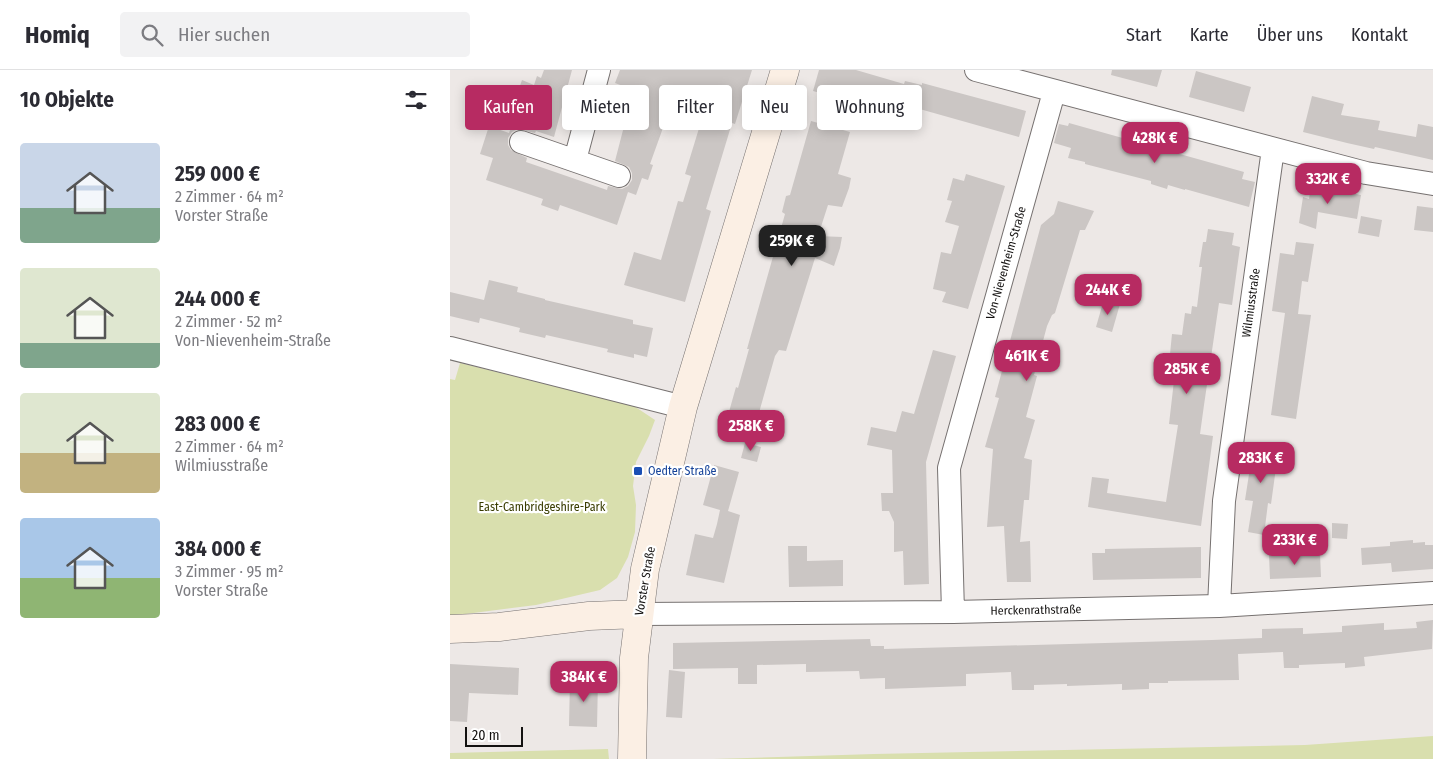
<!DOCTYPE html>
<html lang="de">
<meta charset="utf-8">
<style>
:root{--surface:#fff;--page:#f2f2f3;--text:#2b2b33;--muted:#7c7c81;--line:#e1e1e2;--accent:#b72b62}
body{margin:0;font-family:"Fira Sans Condensed",sans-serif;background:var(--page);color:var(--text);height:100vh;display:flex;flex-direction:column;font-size:19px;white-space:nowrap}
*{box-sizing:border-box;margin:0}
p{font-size:16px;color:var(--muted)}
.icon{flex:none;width:28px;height:28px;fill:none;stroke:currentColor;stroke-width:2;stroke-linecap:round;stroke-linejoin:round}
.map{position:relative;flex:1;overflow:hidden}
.panel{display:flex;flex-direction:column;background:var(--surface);width:450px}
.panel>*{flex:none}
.hud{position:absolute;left:15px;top:15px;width:475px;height:45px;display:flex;gap:10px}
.scale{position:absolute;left:15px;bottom:12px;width:58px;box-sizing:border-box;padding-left:5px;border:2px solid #141211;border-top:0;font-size:14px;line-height:18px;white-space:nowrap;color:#141211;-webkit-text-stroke:4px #fff;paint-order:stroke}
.price{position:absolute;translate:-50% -42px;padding:0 11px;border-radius:10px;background:var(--accent);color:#fff;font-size:16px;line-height:32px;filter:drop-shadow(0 1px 2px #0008)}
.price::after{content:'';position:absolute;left:50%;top:30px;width:15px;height:11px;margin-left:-8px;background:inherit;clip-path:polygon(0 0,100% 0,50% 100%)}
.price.on{background:#222;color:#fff}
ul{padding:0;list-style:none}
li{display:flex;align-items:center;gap:15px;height:125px;padding:0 20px}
li span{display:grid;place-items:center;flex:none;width:140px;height:100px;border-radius:5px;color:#555}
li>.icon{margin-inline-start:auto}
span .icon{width:60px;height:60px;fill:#fffc;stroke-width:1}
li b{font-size:21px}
h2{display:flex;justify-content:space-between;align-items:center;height:60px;padding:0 20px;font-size:21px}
.chip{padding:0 18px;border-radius:5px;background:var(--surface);box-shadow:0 2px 12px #0003;font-size:18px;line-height:45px}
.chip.on{background:var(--accent);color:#fff}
header{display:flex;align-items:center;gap:30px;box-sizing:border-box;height:70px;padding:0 25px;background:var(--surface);border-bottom:1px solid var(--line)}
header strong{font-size:24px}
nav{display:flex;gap:28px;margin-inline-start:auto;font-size:18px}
.search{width:350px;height:45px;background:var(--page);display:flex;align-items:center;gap:12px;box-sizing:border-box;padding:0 18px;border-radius:5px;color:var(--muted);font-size:19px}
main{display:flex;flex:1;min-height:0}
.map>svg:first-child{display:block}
</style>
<header>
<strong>Homiq</strong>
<div class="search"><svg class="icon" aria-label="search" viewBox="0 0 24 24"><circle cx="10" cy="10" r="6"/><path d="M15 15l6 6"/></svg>Hier suchen</div>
<nav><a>Start</a><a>Karte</a><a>Über uns</a><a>Kontakt</a></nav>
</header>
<main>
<section class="panel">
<h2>10 Objekte<svg class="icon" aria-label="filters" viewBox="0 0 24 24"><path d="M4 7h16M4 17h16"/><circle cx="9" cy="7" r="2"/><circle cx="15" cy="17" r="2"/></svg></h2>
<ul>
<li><span style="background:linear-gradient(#c9d6e8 65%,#7fa58c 0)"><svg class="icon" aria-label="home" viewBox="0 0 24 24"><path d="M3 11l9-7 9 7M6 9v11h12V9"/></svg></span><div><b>259 000 €</b><p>2 Zimmer · 64 m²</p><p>Vorster Straße</p></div></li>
<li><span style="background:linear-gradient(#dfe7d0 75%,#7fa58c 0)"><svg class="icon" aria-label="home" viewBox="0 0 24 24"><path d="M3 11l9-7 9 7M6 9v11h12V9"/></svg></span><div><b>244 000 €</b><p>2 Zimmer · 52 m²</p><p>Von-Nievenheim-Straße</p></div></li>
<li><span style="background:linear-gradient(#dfe7d0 60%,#c2b280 0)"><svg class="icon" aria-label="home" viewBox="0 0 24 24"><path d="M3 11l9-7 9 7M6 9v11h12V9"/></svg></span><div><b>283 000 €</b><p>2 Zimmer · 64 m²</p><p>Wilmiusstraße</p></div></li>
<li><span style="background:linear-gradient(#a9c7e8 60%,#8fb573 0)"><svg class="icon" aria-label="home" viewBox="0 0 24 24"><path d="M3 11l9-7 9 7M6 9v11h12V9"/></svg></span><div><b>384 000 €</b><p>3 Zimmer · 95 m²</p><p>Vorster Straße</p></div></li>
</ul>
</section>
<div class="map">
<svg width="983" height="689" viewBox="0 0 983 689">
<rect width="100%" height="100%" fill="#ede8e6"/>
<path fill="#d9dfae" d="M 10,293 L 184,336 L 205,350 L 199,366 L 186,392 L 183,416 L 186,435 L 185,462 L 178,487 L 167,508 L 150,520 L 86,535 L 0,546 L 0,309 L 5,310 Z
M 983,666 L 983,689 L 263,689 L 424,684 L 855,675 Z
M 158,679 L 159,689 L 0,689 L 0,683 Z"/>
<path fill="#cbc6c4" d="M 94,0 L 122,0 L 104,67 L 86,61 L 85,63 L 68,59 L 62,62 L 58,68 L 58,75 L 61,80 L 77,88 L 76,92 L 157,120 L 158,116 L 172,119 L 178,116 L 182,110 L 182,103 L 179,97 L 165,91 L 179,37 L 167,33 L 173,16 L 165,13 L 170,0 L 302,0 L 285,54 L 282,53 L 256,139 L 261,141 L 235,232 L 174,215 L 184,182 L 211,190 L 228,131 L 233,132 L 241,106 L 235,104 L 250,55 L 218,44 L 200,94 L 203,95 L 198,110 L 192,108 L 186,125 L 178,122 L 167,155 L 110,135 L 108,141 L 91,135 L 93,129 L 36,110 L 43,88 L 30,84 L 39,56 L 59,63 L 71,29 L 66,27 L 72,10 L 84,15 L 87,6 L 91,8 Z
M 369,0 L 406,0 L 454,14 L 455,11 L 472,15 L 472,13 L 576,41 L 569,67 L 459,36 L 456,46 L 447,43 L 444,52 L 400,40 L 403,32 L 363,21 Z
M 662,0 L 712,0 L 707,17 L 661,5 Z
M 746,1 L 801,17 L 794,42 L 739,27 Z
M 862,26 L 894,34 L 891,45 L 930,51 L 928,60 L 966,67 L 968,54 L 983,57 L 983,90 L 925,77 L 924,79 L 897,73 L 853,62 Z
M 361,51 L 400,62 L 388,104 L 401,108 L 399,118 L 392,137 L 378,135 L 368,166 L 392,167 L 390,178 L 384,196 L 365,188 L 336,281 L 329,280 L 325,286 L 301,371 L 273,363 L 286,317 L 288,318 L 299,279 L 297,279 L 335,144 L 332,142 L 336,126 L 340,125 Z
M 619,53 L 794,102 L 792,109 L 805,112 L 799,137 L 735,119 L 735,120 L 718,115 L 717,119 L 701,114 L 701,111 L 635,94 L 635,92 L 618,88 L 621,78 L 604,73 L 609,54 L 618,56 Z
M 516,104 L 555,116 L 518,239 L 492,232 L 496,222 L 483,219 L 491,182 L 501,184 L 509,156 L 495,152 L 502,131 L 497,130 L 503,108 L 514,111 Z
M 861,116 L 911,125 L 907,149 L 868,142 L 866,159 L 849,153 L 853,127 L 859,129 Z
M 608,131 L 644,141 L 635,160 L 630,160 L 605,243 L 602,245 L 597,256 L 584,305 L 587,306 L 576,347 L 585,350 L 574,388 L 582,390 L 579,430 L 574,430 L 570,472 L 580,471 L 581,512 L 557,512 L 554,456 L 537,457 L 543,379 L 535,377 L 549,328 L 545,327 L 591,155 L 604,144 Z
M 967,136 L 983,138 L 983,162 L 964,160 Z
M 911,146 L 932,150 L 929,167 L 908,163 Z
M 758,159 L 784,163 L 782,175 L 790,177 L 782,235 L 769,233 L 754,335 L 750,364 L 763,366 L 751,456 L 638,437 L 642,407 L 659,409 L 657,423 L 716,432 L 728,355 L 719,354 L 725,302 L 712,301 L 714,283 L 720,284 L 722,264 L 732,265 L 735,243 L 741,244 L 742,236 L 747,237 L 752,197 L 749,197 L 753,172 L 756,172 Z
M 846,172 L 864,174 L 858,212 L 852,211 L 848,244 L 861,245 L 846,349 L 821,345 L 835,243 L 822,241 L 830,183 L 844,185 Z
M 39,210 L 68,217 L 67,222 L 95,229 L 95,230 L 183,250 L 183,254 L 203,258 L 197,287 L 184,284 L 184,288 L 157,282 L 158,279 L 96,265 L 95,268 L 69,262 L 70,258 L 30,248 L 29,253 L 0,246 L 0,222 L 34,230 Z
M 654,229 L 670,234 L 662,262 L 646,257 Z
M 483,280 L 506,286 L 476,392 L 479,514 L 454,515 L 453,481 L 444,482 L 444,452 L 439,441 L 432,441 L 431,423 L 443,423 L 442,380 L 417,375 L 421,357 L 446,362 L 452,341 L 464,344 Z
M 804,372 L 829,376 L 821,434 L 818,433 L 814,465 L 798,462 L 803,431 L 795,430 Z
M 295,373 L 311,377 L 307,392 L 291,388 Z
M 264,395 L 289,402 L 278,441 L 290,445 L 274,513 L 236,505 L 245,464 L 263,468 L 267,454 L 270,440 L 253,435 Z
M 882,453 L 898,454 L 897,469 L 882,468 Z
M 963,470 L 963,473 L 975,472 L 975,475 L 983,475 L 983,499 L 942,502 L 941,493 L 912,495 L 911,478 L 940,476 L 940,472 Z
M 338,476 L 357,476 L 357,491 L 393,490 L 393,516 L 339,517 Z
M 751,477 L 751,508 L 643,510 L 642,483 L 655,483 L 655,479 Z
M 870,483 L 871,507 L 820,509 L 819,485 Z
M 983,550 L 982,579 L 914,587 L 915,596 L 895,598 L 895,593 L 849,595 L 849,598 L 834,598 L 833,582 L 788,584 L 789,610 L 718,611 L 718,613 L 699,613 L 699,619 L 672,620 L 672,614 L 617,616 L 617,614 L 584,615 L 584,620 L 562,620 L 561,602 L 516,604 L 516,616 L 435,619 L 435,608 L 410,609 L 409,601 L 356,602 L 356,594 L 307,595 L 307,614 L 288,614 L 288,598 L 223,599 L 223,573 L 420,569 L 421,576 L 434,576 L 434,579 L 762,570 L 812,568 L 812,559 L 853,558 L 853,564 L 892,562 L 892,556 L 934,553 L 934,560 L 967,558 L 966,552 Z
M 0,594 L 69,598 L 68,625 L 19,623 L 17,652 L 0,651 Z
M 219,600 L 235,602 L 232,648 L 216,647 Z
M 120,609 L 148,610 L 147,657 L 119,656 Z"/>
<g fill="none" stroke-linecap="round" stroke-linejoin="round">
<g stroke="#767170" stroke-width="24">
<path id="street" d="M 526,0 L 916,103 L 983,114
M 71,72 L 169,106
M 125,90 L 149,0
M 0,278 L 233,337
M 769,536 L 774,431 L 823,79
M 503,542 L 499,398 L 604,22
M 189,544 L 503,542 L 769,536 L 983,523"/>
</g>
<g stroke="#767170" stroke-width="29">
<path id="secondary" d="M 0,559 L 49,557 L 139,546 L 189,544
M 182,689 L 184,588 L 195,499 L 233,337 L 335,0"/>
</g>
<use href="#street" stroke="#fff" stroke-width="22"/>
<use href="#secondary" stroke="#fbefe4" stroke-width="28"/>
</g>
<rect fill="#1a4fb4" stroke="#fff" stroke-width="2" x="183" y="396" width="10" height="10" rx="2.5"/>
<g text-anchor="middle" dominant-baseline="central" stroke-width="4.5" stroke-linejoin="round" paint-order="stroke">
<g font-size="12" fill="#141211" stroke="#fff">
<text transform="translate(556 193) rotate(-74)">Von-Nievenheim-Straße</text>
<text transform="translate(801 233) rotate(-82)">Wilmiusstraße</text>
<text transform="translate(195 511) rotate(-80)">Vorster Straße</text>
<text transform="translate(586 540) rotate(-1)">Herckenrathstraße</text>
</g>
<g font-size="12" fill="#164399" stroke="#fff" text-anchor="start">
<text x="198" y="401">Oedter Straße</text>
</g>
<g font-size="12" fill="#393c01" stroke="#fff">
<text x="92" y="437">East-Cambridgeshire-Park</text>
</g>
</g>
</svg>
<div class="scale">20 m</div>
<b class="price" style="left:705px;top:94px">428K €</b>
<b class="price" style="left:878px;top:135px">332K €</b>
<b class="price on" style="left:342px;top:197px">259K €</b>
<b class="price" style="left:658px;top:246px">244K €</b>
<b class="price" style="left:577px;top:312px">461K €</b>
<b class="price" style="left:737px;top:325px">285K €</b>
<b class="price" style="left:301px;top:382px">258K €</b>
<b class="price" style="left:811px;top:414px">283K €</b>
<b class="price" style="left:845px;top:496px">233K €</b>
<b class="price" style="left:134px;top:633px">384K €</b>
<div class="hud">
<a class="chip on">Kaufen</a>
<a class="chip">Mieten</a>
<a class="chip">Filter</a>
<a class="chip">Neu</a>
<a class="chip">Wohnung</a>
</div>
</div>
</main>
